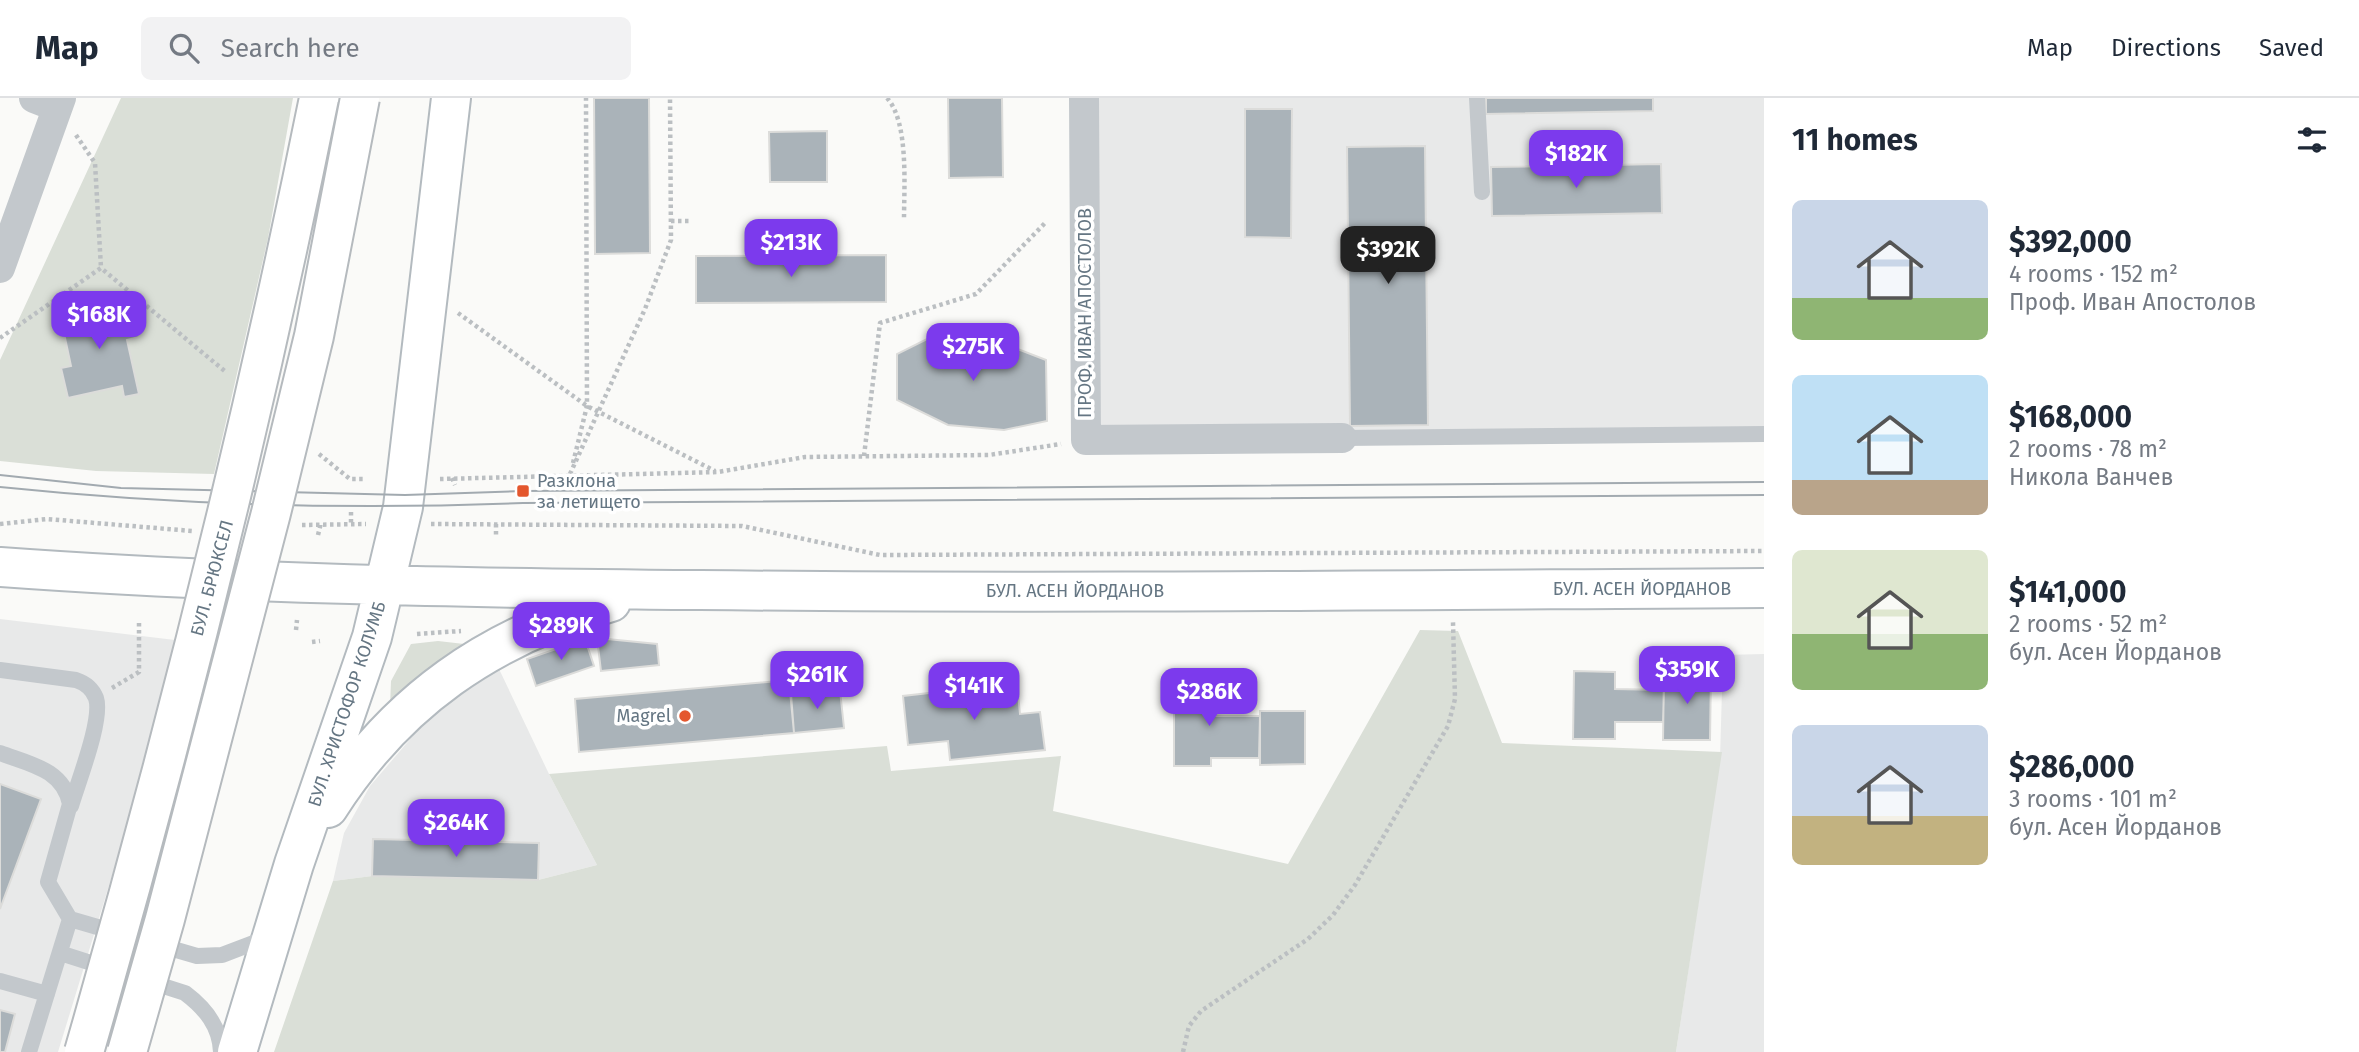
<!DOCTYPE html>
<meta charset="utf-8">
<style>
:root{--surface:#fff;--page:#f2f2f3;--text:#1f2937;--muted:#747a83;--line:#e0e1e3;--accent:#7c3aed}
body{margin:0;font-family:"Fira Sans",sans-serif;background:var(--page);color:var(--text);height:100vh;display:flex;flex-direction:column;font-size:26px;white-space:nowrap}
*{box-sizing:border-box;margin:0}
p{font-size:23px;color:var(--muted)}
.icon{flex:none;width:38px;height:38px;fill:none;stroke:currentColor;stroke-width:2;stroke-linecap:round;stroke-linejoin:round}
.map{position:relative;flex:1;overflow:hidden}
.details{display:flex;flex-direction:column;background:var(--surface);width:595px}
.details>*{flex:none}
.price{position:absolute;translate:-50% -60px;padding:0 16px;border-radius:14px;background:var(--accent);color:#fff;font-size:23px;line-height:46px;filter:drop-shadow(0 2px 4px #0008)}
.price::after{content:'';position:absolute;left:50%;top:42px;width:21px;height:16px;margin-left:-10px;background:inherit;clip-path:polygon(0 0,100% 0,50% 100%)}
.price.on{background:#222;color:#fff}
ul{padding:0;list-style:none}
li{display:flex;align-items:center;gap:21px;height:175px;padding:0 28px}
li span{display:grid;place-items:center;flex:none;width:196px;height:140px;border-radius:10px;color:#555}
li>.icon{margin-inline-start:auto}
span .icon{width:84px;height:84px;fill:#fffc;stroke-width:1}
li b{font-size:30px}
h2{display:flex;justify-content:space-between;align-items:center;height:84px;padding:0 28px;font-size:30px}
header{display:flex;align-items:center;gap:42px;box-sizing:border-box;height:98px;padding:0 35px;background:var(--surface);border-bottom:2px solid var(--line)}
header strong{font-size:33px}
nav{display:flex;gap:38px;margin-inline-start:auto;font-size:24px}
.search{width:490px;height:63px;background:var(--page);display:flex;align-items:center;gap:18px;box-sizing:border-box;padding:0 24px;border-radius:10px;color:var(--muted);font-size:26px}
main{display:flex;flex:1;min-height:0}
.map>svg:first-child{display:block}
</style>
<header>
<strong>Map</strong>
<div class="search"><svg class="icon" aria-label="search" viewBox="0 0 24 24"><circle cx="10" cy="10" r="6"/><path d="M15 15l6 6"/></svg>Search here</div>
<nav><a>Map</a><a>Directions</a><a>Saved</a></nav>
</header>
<main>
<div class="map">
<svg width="1764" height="954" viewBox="0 0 1764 954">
<rect width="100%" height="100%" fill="#fafaf8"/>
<path fill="#e8e9e9" d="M 1084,0 L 1764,0 L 1764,336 L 1086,342 Z
M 0,521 L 175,542 L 118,758 L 58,954 L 0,954 Z
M 1764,556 L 1764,954 L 1676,954 L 1720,661 L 1723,557 Z
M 499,571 L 549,676 L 597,767 L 538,782 L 372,778 L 333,783 L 344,735 L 370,688 L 430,618 Z"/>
<path fill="#dadfd7" d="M 121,0 L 293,0 L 268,140 L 214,376 L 96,373 L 0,363 L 0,262 Z
M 1420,532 L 1458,533 L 1502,645 L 1722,654 L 1676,954 L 274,954 L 333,783 L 372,778 L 538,782 L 597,767 L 549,676 L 887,648 L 891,673 L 1061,658 L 1053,713 L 1288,766 Z
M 438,543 L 473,547 L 390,609 L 391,583 L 411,546 Z"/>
<path fill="#aab3b9" stroke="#dcdcda" stroke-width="2" d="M 594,0 L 649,0 L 650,155 L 595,156 Z
M 948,0 L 1002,0 L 1003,79 L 949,80 Z
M 1486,0 L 1653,0 L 1653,13 L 1486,16 Z
M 1245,11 L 1292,11 L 1291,140 L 1245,139 Z
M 827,33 L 827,84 L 770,84 L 769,34 Z
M 1425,48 L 1428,327 L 1350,328 L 1347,49 Z
M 1661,66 L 1662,115 L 1492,118 L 1491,69 Z
M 886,157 L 886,204 L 696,205 L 696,158 Z
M 83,206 L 86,219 L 132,209 L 139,239 L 127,242 L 139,296 L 124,299 L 122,288 L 68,300 L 61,270 L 71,268 L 59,212 Z
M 933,238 L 1002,245 L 1046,262 L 1047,323 L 1004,332 L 948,327 L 897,302 L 897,256 Z
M 597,540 L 657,546 L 659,567 L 601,573 Z
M 585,541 L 594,568 L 536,588 L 527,561 Z
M 1574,573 L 1615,574 L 1615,591 L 1664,592 L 1663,624 L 1615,624 L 1615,641 L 1573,641 Z
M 1664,574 L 1711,574 L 1710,642 L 1663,642 Z
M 789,582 L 794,635 L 579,654 L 575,601 Z
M 1174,582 L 1211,582 L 1211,618 L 1260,618 L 1259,660 L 1211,660 L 1211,668 L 1174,668 Z
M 1017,585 L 1020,616 L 1040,614 L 1045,652 L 950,662 L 948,643 L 908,647 L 903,598 Z
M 840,592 L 844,630 L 794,635 L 791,596 Z
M 1260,613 L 1305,613 L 1305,666 L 1260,667 Z
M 0,686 L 41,701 L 0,811 Z
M 373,741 L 539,745 L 538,782 L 372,778 Z
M 0,912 L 15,916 L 5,954 L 0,954 Z"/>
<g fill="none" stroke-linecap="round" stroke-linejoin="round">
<g stroke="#b3babf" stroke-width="42">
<path id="secondary" d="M 0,469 C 233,486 467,490 700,492 C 1055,496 1409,492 1764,490
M 328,710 C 396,603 490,538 611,504
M 237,954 L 294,766 L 372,539 L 403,409 L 451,0"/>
</g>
<path stroke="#bbbfc2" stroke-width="4.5" stroke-dasharray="3.5 3.5" stroke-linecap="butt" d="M 887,0 C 909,24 904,89 904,122
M 76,37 L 95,65 L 101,170
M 671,123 L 691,123
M 458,215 L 587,308 L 715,373
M 0,240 L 101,170 L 227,275
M 319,356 L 350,381 L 366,381
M 864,358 L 880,225 L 976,196 L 1046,124
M 573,365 L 587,308 L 586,0
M 570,376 L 645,211 L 671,142 L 670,0
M 452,380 L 455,387
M 440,381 L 718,374 L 805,359 L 989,357 L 1061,346
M 351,414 L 351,425
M 0,426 L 47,421 L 192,433
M 431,426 L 742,428 L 880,457 L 1764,453
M 496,426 L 496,437
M 302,427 L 366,426
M 318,437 L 321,425
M 296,532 L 297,522
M 417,536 L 461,533
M 312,544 L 320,543
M 112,590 L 139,574 L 139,525
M 1183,954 L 1189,928 L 1201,913 L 1308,841 L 1333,817 L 1355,787 L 1448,628 L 1455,601 L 1453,524"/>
<path stroke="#c3c8cc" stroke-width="16" d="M 1477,0 L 1482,94
M 1342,340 L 1764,336
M 0,572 L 76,582 C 85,585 92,590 96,600 C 103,621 78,684 71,708
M 0,655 C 29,666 63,671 70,706 L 48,784 L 70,821 L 29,954
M 70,821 L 197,858 L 222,857 L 269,839
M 60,855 L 185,895 C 205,910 220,928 221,954
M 0,883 L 47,896"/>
<path stroke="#c3c8cc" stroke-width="30" d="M 34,0 L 57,9
M 1084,0 L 1086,342 L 1342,340
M 0,170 L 61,0"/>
<use href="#secondary" stroke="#fff" stroke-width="38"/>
<path stroke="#a2aab0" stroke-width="2" d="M 0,377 L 121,390 L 405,397 L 523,393 L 1764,384
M 0,389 C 174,407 348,412 523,405 L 1764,397"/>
<g stroke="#b5babe" stroke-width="42" stroke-linecap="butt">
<path id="primary-bridge" d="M 84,954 C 175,639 254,321 319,0
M 127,954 L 165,821 L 271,415 L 314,238 L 360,0"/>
</g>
<use href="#primary-bridge" stroke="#fff" stroke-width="38"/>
</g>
<g fill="#e4572e" stroke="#fff" stroke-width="2.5">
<rect x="516" y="386" width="14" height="14" rx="3.5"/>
<circle cx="685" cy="618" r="7"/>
</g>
<g text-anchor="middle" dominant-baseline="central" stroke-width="7" stroke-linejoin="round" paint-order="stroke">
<g font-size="18" fill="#657683" stroke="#fff">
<text transform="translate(1085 215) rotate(-90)">ПРОФ. ИВАН АПОСТОЛОВ</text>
<text transform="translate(212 480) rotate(-75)">БУЛ. БРЮКСЕЛ</text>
<text x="1642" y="491">БУЛ. АСЕН ЙОРДАНОВ</text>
<text x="1075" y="493">БУЛ. АСЕН ЙОРДАНОВ</text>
<text transform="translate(347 606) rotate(-72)">БУЛ. ХРИСТОФОР КОЛУМБ</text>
</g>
<g font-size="18" fill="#657683" stroke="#fff" text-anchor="start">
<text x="537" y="383">Разклона<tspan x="537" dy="21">за летището</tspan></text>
<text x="671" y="618" text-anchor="end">Magrel</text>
</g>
</g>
</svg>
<b class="price" style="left:1576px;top:92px">$182K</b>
<b class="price" style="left:791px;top:181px">$213K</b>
<b class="price on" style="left:1388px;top:188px">$392K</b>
<b class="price" style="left:99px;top:253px">$168K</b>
<b class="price" style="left:973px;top:285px">$275K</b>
<b class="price" style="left:561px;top:564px">$289K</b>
<b class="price" style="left:1687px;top:608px">$359K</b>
<b class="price" style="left:817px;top:613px">$261K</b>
<b class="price" style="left:974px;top:624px">$141K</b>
<b class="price" style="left:1209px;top:630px">$286K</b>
<b class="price" style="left:456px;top:761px">$264K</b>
</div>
<section class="details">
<h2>11 homes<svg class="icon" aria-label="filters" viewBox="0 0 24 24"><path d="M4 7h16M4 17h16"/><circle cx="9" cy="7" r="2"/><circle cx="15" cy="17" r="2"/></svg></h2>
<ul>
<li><span style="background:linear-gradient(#c9d6e8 70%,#8fb573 0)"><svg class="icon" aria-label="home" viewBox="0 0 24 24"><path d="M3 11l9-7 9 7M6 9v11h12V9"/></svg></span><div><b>$392,000</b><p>4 rooms · 152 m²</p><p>Проф. Иван Апостолов</p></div></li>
<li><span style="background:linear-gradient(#bfe0f5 75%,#b9a48a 0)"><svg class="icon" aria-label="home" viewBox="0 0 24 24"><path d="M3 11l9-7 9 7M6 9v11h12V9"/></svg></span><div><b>$168,000</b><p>2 rooms · 78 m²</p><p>Никола Ванчев</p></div></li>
<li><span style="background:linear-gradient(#dfe7d0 60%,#8fb573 0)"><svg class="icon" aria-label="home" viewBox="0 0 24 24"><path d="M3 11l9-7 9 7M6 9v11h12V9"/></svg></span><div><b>$141,000</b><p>2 rooms · 52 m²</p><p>бул. Асен Йорданов</p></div></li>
<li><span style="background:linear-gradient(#c9d6e8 65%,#c2b280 0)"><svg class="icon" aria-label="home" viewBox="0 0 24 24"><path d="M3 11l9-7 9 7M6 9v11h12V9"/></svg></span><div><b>$286,000</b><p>3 rooms · 101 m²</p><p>бул. Асен Йорданов</p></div></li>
</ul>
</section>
</main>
